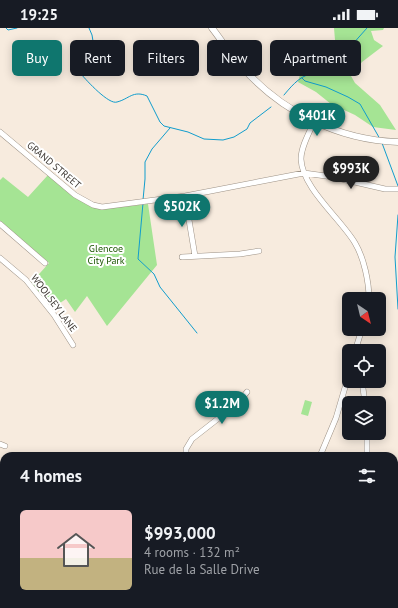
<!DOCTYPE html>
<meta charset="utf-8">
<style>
:root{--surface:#171b24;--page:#20242c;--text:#f1f3f6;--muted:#9ea1a6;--line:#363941;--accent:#0f766e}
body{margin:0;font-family:"PT Sans",sans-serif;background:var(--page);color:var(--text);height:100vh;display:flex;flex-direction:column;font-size:15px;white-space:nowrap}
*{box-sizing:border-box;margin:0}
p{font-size:13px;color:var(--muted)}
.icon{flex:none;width:22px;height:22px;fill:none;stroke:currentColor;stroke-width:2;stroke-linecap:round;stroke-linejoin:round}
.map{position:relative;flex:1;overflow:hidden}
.side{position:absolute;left:0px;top:424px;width:398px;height:156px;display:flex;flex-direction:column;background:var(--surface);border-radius:12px 12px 0 0;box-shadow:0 2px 10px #0003}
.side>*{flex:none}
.guide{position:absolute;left:12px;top:12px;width:374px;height:36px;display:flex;gap:8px}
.needle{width:26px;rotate:145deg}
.fabs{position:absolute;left:342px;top:264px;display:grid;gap:8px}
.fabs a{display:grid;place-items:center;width:44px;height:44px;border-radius:6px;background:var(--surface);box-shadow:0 2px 10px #0003;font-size:20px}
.price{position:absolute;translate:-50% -34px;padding:0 9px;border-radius:14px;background:var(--accent);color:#fff;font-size:13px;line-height:26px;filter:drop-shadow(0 1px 2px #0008)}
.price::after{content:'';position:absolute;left:50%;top:24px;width:12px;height:9px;margin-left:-6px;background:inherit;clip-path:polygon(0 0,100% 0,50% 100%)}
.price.on{background:#222;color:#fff}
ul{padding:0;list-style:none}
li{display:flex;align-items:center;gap:12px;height:100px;padding:0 20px}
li+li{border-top:1px solid var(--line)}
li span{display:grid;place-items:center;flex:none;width:112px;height:80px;border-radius:6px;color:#555}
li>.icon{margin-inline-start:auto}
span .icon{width:48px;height:48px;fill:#fffc;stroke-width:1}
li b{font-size:17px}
h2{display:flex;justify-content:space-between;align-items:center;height:48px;padding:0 20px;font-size:17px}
.tag{padding:0 14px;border-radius:6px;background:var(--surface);box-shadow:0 2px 10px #0003;font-size:14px;line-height:36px}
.tag.on{background:var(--accent);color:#fff}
.status{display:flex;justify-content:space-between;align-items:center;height:28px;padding:0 20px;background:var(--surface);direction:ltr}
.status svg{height:11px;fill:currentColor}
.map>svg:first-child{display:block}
</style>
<div class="status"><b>19:25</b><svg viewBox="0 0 49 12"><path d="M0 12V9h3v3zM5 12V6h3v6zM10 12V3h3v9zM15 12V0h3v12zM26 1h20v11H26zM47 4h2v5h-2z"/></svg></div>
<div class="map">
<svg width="398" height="580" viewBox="0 0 398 580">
<rect width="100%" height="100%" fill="#f7ebde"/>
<path fill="#a5e494" d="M 334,0 L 384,0 L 383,2 L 371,3 L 374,12 L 383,18 L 362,34 L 351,48 L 355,55 L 380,77 L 396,102 L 373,99 L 355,87 L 331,76 L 316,64 L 298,54 L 305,28 L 315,18 L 335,12 Z
M 48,147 L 73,168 L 102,181 L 148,176 L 157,237 L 107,298 L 87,268 L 75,284 L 66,271 L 51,281 L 31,255 L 49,235 L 0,193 L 0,152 L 3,149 L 28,169 Z
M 305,372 L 312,374 L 308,388 L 301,386 Z"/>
<path fill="#119dcd" d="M 394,444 L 398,445 L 398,572 L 394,573 Z"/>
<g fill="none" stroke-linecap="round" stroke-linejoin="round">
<path stroke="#119dcd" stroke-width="1" d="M 6,0 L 8,2 L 17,0
M 89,0 L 92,7 L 93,13 L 81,46 C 87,53 109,77 117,74 C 129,71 133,62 147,68 L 160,94 L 164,98 L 188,104 L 204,111 L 223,112 L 234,109 L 247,101 L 250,95 L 271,79
M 302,50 L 305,53 L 326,59 L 348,69 L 360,76 L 380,111
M 284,67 C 294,55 301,47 317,44 C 325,42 332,42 339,39 L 343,27 L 367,0
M 382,115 L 398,158
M 143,172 L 145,151 L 145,134 L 152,121 L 170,100
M 143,175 L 138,231 L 154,246 L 160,259 L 197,305
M 398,187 L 395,229 L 398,281"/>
<g stroke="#9c9185" stroke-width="6">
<path id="minor" d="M 314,94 C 309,105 301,119 301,131 C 302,160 341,191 355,215 C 364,230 369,254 369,271
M 0,104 L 75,167 L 93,177 L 102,179 L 185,168 L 304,145 L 333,149 L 385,161 L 398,161
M 185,168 L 195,228
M 0,196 L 45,235
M 182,229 L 240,226 L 259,223
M 0,230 L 26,252 L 54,287 L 73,317
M 355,323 L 362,301
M 362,353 L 365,375
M 367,405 L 367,428
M 0,416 L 5,418
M 186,428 L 186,421 L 192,411 L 238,375 L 247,364
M 320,428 L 336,390 L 349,346
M 0,474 L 4,476
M 0,502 L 4,502
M 143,576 L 149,580
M 175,576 L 177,580
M 369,580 L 369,576"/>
</g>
<g stroke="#9c9185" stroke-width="7">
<path id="major" d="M 212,0 C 222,13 231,27 242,39 C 282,84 338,112 398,114"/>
</g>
<use href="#minor" stroke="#fff" stroke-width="5"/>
<use href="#major" stroke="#fff" stroke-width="6"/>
</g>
<g text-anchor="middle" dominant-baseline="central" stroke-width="4" stroke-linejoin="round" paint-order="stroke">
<g font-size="10" fill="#3c3732" stroke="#fff">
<text transform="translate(54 137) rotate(40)">GRAND STREET</text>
<text transform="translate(54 275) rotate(53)">WOOLSEY LANE</text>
</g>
<g font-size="10" fill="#1a5501" stroke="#fff">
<text x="106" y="220">Glencoe<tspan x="106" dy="12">City Park</tspan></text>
</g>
</g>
</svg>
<div class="fabs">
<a><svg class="needle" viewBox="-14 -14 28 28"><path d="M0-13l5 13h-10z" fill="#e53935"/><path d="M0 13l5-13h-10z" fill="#9ea1a6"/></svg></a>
<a><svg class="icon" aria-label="locate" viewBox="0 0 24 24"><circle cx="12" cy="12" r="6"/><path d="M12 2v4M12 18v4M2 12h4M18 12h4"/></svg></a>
<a><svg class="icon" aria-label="layers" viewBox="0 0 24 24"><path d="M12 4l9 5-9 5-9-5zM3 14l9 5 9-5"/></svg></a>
</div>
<b class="price" style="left:317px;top:109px">$401K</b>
<b class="price on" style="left:351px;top:162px">$993K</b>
<b class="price" style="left:182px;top:200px">$502K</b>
<b class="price" style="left:222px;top:397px">$1.2M</b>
<div class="guide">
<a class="tag on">Buy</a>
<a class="tag">Rent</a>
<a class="tag">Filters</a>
<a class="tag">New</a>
<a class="tag">Apartment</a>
</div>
<section class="side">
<h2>4 homes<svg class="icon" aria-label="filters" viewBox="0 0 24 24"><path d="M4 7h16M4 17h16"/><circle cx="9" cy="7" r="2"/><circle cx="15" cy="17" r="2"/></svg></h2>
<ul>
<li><span style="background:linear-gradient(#f6c9c9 60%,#c2b280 0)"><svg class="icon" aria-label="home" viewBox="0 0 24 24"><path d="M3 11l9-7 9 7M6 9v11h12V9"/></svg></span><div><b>$993,000</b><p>4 rooms · 132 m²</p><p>Rue de la Salle Drive</p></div></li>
</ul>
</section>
</div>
